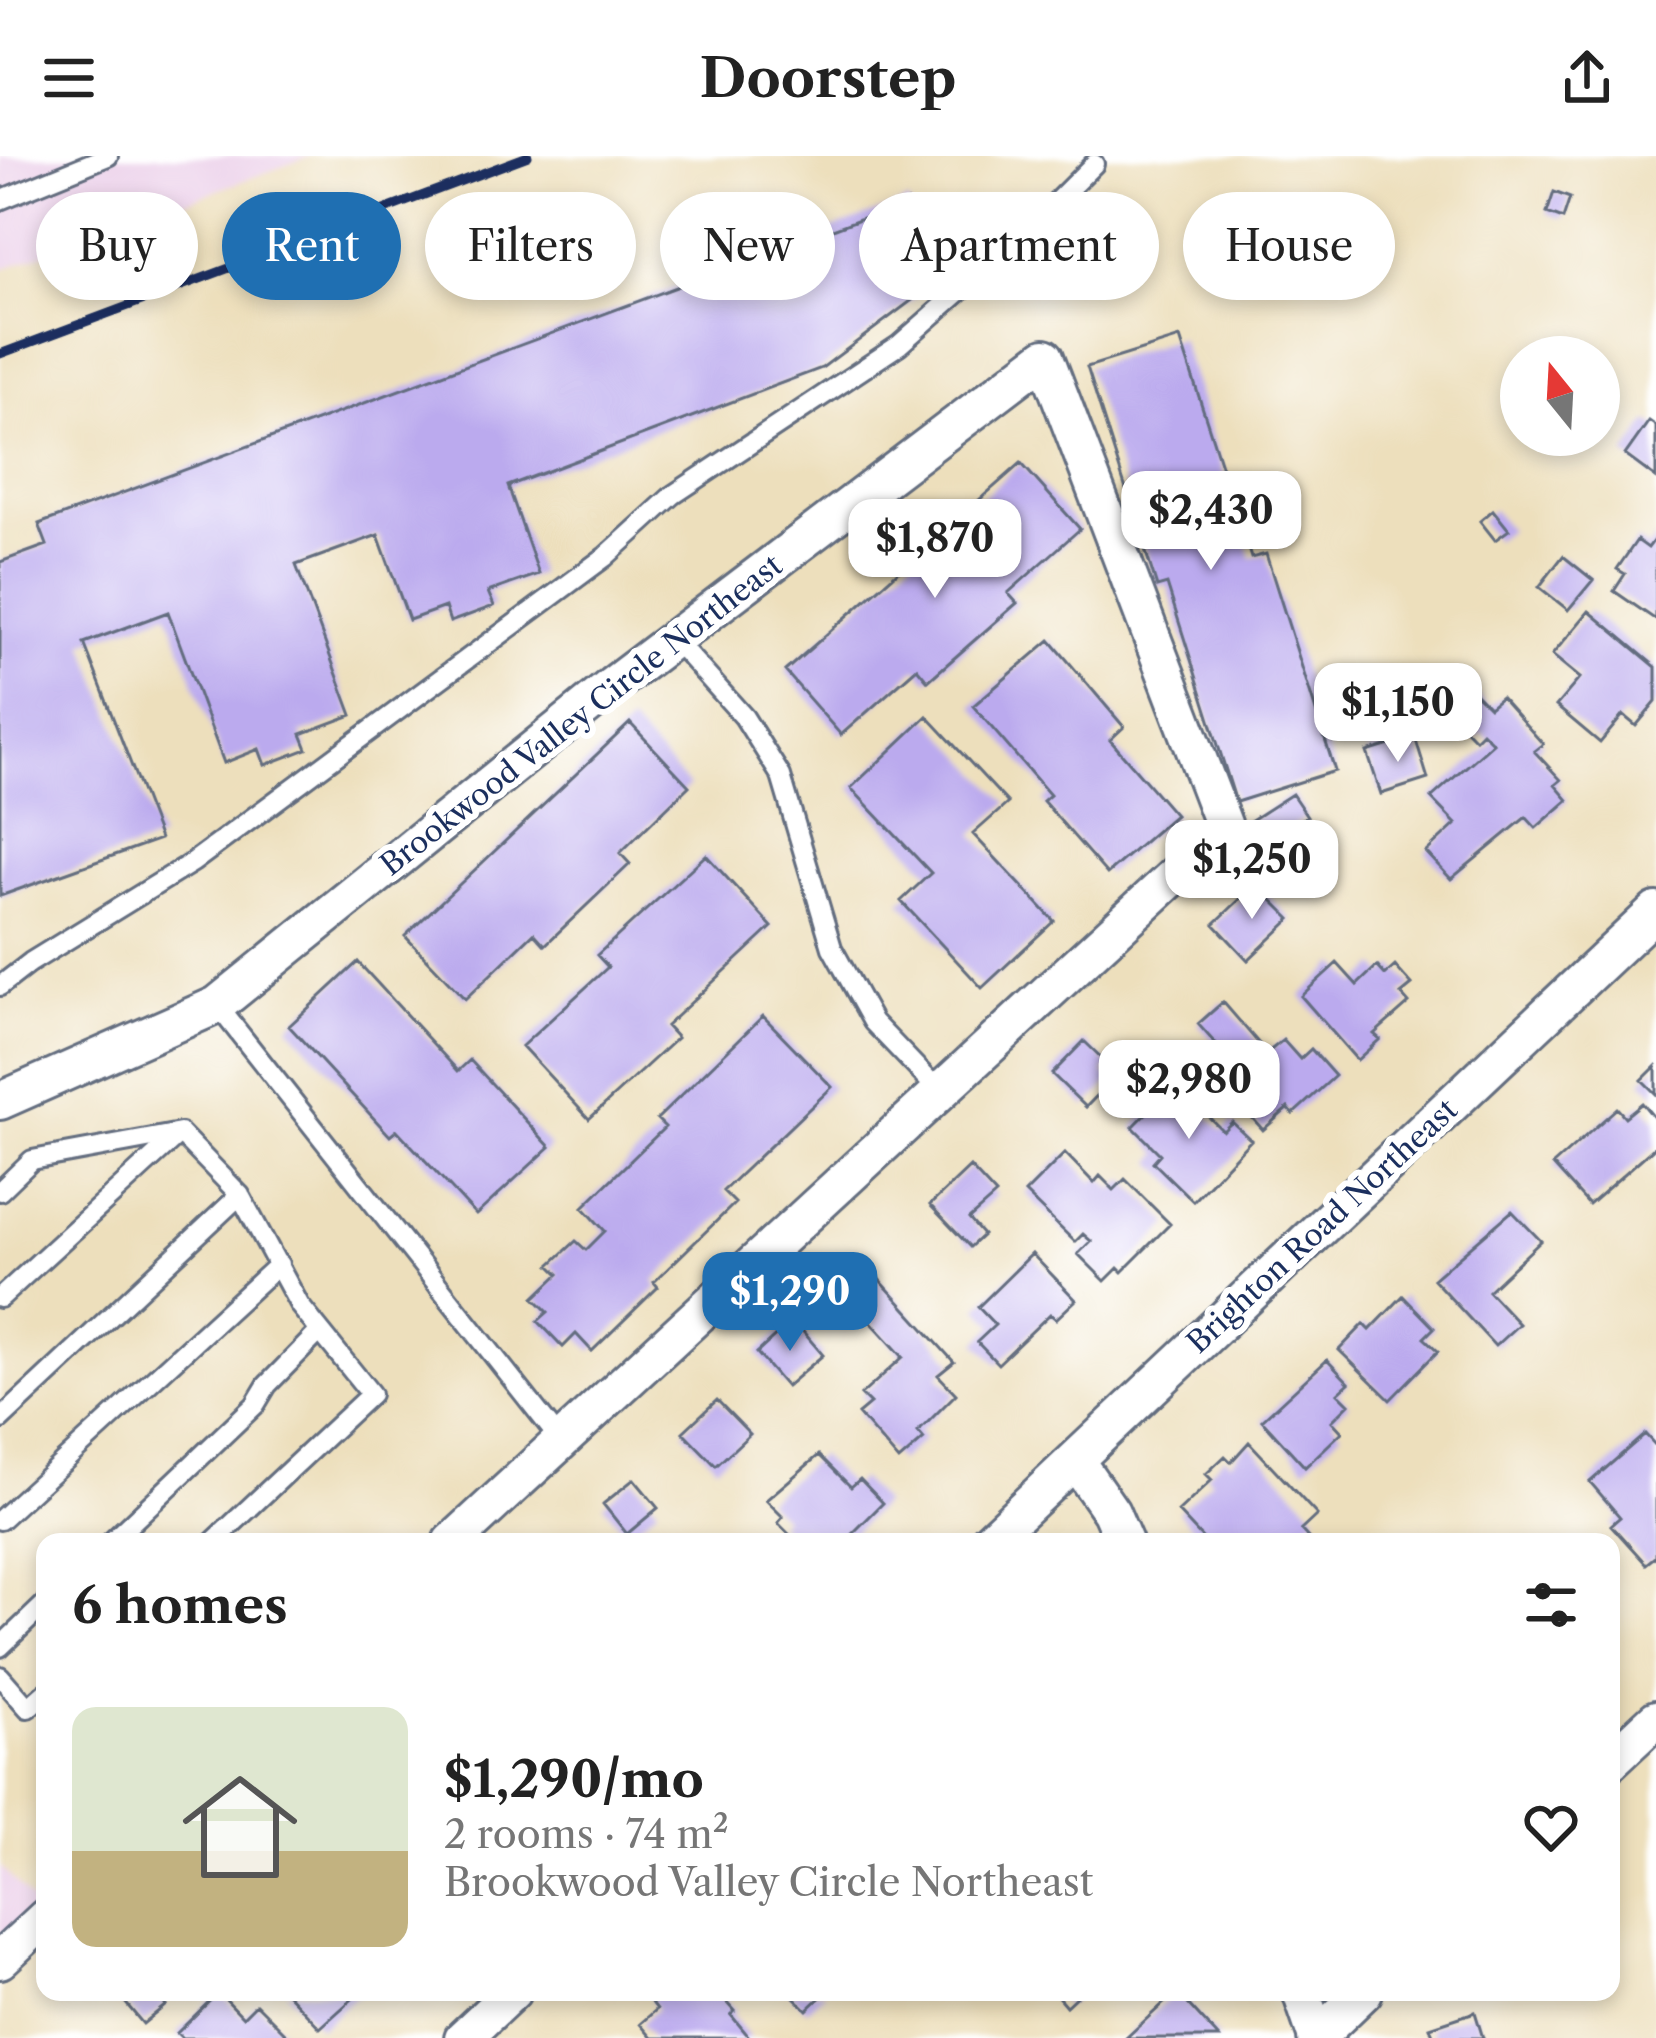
<!DOCTYPE html>
<meta charset="utf-8">
<style>
:root{--surface:#fff;--page:#f6f6f6;--text:#222;--muted:#767676;--line:#e0e0e0;--accent:#1f6fb2}
body{margin:0;font-family:"Libre Caslon Text",serif;background:var(--page);color:var(--text);height:100vh;display:flex;flex-direction:column;font-size:45px;white-space:nowrap}
*{box-sizing:border-box;margin:0}
p{font-size:39px;color:var(--muted)}
.icon{flex:none;width:66px;height:66px;fill:none;stroke:currentColor;stroke-width:2;stroke-linecap:round;stroke-linejoin:round}
.map{position:relative;flex:1;overflow:hidden}
.sheet{position:absolute;left:36px;top:1377px;width:1584px;height:468px;display:flex;flex-direction:column;background:var(--surface);border-radius:24px;box-shadow:0 6px 18px #0003}
.sheet>*{flex:none}
.hud{position:absolute;left:36px;top:36px;width:1584px;height:108px;display:flex;gap:24px}
.needle{width:78px;rotate:342deg}
.fabs{position:absolute;left:1500px;top:180px;display:grid;gap:24px}
.fabs a{display:grid;place-items:center;width:120px;height:120px;border-radius:50%;background:var(--surface);box-shadow:0 6px 18px #0003;font-size:60px}
.price{position:absolute;translate:-50% -102px;padding:0 27px;border-radius:24px;background:#fff;color:#222;font-size:39px;line-height:78px;filter:drop-shadow(0 3px 6px #0008)}
.price::after{content:'';position:absolute;left:50%;top:72px;width:36px;height:27px;margin-left:-18px;background:inherit;clip-path:polygon(0 0,100% 0,50% 100%)}
.price.active{background:var(--accent);color:#fff}
ul{padding:0;list-style:none}
li{display:flex;align-items:center;gap:36px;height:300px;padding:0 36px}
li+li{border-top:3px solid var(--line)}
li span{display:grid;place-items:center;flex:none;width:336px;height:240px;border-radius:24px;color:#555}
li>.icon{margin-inline-start:auto}
span .icon{width:144px;height:144px;fill:#fffc;stroke-width:1}
li b{font-size:51px}
h2{display:flex;justify-content:space-between;align-items:center;height:144px;padding:0 36px;font-size:51px}
.chip{padding:0 42px;border-radius:54px;background:var(--surface);box-shadow:0 6px 18px #0003;font-size:42px;line-height:108px}
.chip.active{background:var(--accent);color:#fff}
header{display:flex;justify-content:space-between;align-items:center;height:156px;padding:0 36px;background:var(--surface);font-size:54px;font-weight:700}
.map>svg:first-child{display:block}
</style>
<header><svg class="icon" aria-label="menu" viewBox="0 0 24 24"><path d="M4 6h16M4 12h16M4 18h16"/></svg>Doorstep<svg class="icon" aria-label="share" viewBox="0 0 24 24"><path d="M12 15V3M7 8l5-5 5 5M5 13v7h14v-7"/></svg></header>
<div class="map">
<svg width="1656" height="1882" viewBox="0 0 1656 1882">
<rect width="100%" height="100%" fill="#fff"/>
<filter id="ink" filterUnits="userSpaceOnUse"><feTurbulence type="fractalNoise" baseFrequency=".00833" numOctaves="2"/><feDisplacementMap in="SourceGraphic" scale="24" xChannelSelector="R" yChannelSelector="G"/><feConvolveMatrix kernelMatrix="1 2 1 2 8 2 1 2 1" color-interpolation-filters="sRGB"/></filter>
<filter id="wash" filterUnits="userSpaceOnUse"><feTurbulence type="fractalNoise" baseFrequency=".004" numOctaves="4" result="noise"/><feDisplacementMap in="SourceGraphic" scale="48" xChannelSelector="R" yChannelSelector="G"/><feGaussianBlur stdDeviation="2.7" result="paint"/><feColorMatrix in="noise" values="0 0 0 0 0 0 0 0 0 0 0 0 0 0 0 0 0 1.4 0 .05"/><feComposite in="paint" operator="in"/></filter>
<g filter="url(#wash)">
<rect width="100%" height="100%" fill="#eddfbc"/>
<path fill="#ecd1ea" d="M 0,0 L 311,0 L 0,114 Z
M 0,1710 L 45,1759 L 0,1821 Z"/>
<g id="blocks">
<path fill="#bae" d="M 1554,36 L 1570,42 L 1563,63 L 1547,57 Z
M 908,45 L 939,124 L 822,212 L 508,330 L 539,418 L 488,436 L 494,450 L 450,466 L 445,451 L 409,464 L 378,379 L 296,409 L 352,559 L 301,578 L 307,593 L 265,609 L 259,593 L 224,607 L 168,456 L 84,487 L 160,683 L 0,740 L 0,406 L 47,389 L 39,368 Z
M 1180,182 L 1251,402 L 1266,398 L 1335,615 L 1236,646 L 1167,428 L 1157,431 L 1087,211 Z
M 1649,265 L 1656,270 L 1656,322 L 1625,299 Z
M 1021,307 L 1080,373 L 1008,437 L 1017,447 L 928,525 L 917,512 L 841,579 L 785,515 Z
M 1493,354 L 1509,374 L 1495,384 L 1480,365 Z
M 1656,381 L 1656,464 L 1614,435 L 1625,418 L 1617,413 L 1637,384 L 1648,392 Z
M 1563,400 L 1593,424 L 1568,454 L 1539,431 Z
M 1589,455 L 1656,511 L 1656,546 L 1636,570 L 1623,559 L 1600,587 L 1556,550 L 1580,522 L 1552,499 Z
M 1050,484 L 1124,571 L 1110,584 L 1175,659 L 1107,718 L 1043,645 L 1050,639 L 973,550 Z
M 1474,536 L 1489,551 L 1501,541 L 1543,588 L 1534,595 L 1561,624 L 1555,629 L 1568,644 L 1536,672 L 1526,661 L 1451,723 L 1426,696 L 1456,668 L 1431,642 L 1493,587 L 1482,576 L 1475,583 L 1450,557 Z
M 927,560 L 1008,647 L 973,678 L 1054,765 L 982,832 L 901,745 L 931,717 L 851,632 Z
M 630,567 L 689,630 L 620,697 L 630,708 L 545,789 L 534,777 L 465,843 L 405,780 Z
M 1415,581 L 1428,623 L 1381,638 L 1367,596 Z
M 1292,638 L 1307,660 L 1262,690 L 1247,667 Z
M 706,699 L 772,771 L 666,870 L 677,882 L 589,963 L 522,890 L 608,811 L 597,799 Z
M 1256,728 L 1291,763 L 1248,804 L 1214,768 Z
M 358,806 L 458,915 L 470,904 L 550,991 L 476,1059 L 397,974 L 390,980 L 289,870 Z
M 1337,807 L 1357,829 L 1377,810 L 1385,819 L 1395,810 L 1412,829 L 1401,838 L 1409,847 L 1374,878 L 1380,883 L 1357,904 L 1301,840 Z
M 1223,846 L 1267,897 L 1283,884 L 1300,903 L 1311,893 L 1335,920 L 1293,958 L 1288,952 L 1263,974 L 1224,930 L 1231,923 L 1221,911 L 1230,904 L 1198,868 Z
M 763,860 L 832,931 L 723,1035 L 735,1047 L 654,1126 L 658,1131 L 592,1195 L 576,1178 L 563,1191 L 538,1165 L 548,1156 L 534,1142 L 559,1118 L 550,1109 L 576,1085 L 586,1094 L 605,1075 L 583,1051 L 665,971 L 657,963 Z
M 1084,885 L 1110,910 L 1104,917 L 1112,924 L 1086,951 L 1052,918 Z
M 1656,910 L 1656,938 L 1642,924 Z
M 1175,928 L 1223,975 L 1232,966 L 1251,984 L 1193,1045 L 1153,1006 L 1160,998 L 1133,971 Z
M 1642,947 L 1656,964 L 1656,990 L 1589,1049 L 1553,1009 L 1617,952 L 1625,961 Z
M 1065,997 L 1094,1027 L 1100,1020 L 1114,1034 L 1125,1023 L 1170,1068 L 1122,1116 L 1118,1112 L 1105,1125 L 1078,1098 L 1091,1085 L 1083,1078 L 1075,1086 L 1025,1037 Z
M 970,1011 L 996,1039 L 969,1063 L 983,1079 L 970,1091 L 930,1049 Z
M 1512,1055 L 1541,1085 L 1488,1135 L 1519,1168 L 1495,1190 L 1433,1123 Z
M 1032,1098 L 1076,1144 L 1056,1163 L 1050,1158 L 998,1208 L 977,1186 L 995,1169 L 978,1151 Z
M 877,1121 L 954,1206 L 938,1219 L 956,1238 L 918,1276 L 924,1283 L 899,1305 L 858,1258 L 870,1248 L 861,1239 L 903,1201 L 852,1145 Z
M 1403,1140 L 1434,1172 L 1424,1182 L 1438,1195 L 1390,1244 L 1339,1194 L 1364,1168 L 1370,1174 Z
M 793,1164 L 823,1199 L 786,1231 L 757,1197 Z
M 1327,1204 L 1349,1227 L 1338,1237 L 1349,1248 L 1332,1265 L 1342,1276 L 1305,1311 L 1262,1264 Z
M 717,1244 L 750,1278 L 716,1310 L 683,1276 Z
M 1645,1278 L 1656,1290 L 1656,1400 L 1646,1408 L 1611,1369 L 1620,1361 L 1590,1326 Z
M 1249,1286 L 1317,1359 L 1301,1374 L 1312,1386 L 1206,1386 L 1178,1356 L 1212,1324 L 1206,1318 L 1225,1300 L 1231,1306 Z
M 819,1299 L 851,1331 L 860,1323 L 883,1347 L 844,1386 L 797,1386 L 778,1367 L 783,1361 L 766,1344 Z
M 634,1323 L 658,1352 L 627,1378 L 603,1348 Z
M 122,1836 L 155,1836 L 166,1849 L 143,1868 L 119,1839 Z
M 219,1836 L 243,1861 L 256,1848 L 290,1882 L 182,1882 L 177,1877 Z
M 286,1836 L 360,1836 L 320,1872 Z
M 659,1836 L 718,1836 L 735,1855 L 731,1859 L 750,1882 L 652,1882 L 640,1868 L 657,1853 L 650,1844 Z
M 789,1836 L 826,1836 L 807,1854 Z
M 1054,1836 L 1081,1836 L 1066,1850 Z
M 1177,1836 L 1219,1882 L 1126,1882 L 1176,1836 Z
M 1475,1856 L 1483,1882 L 1434,1882 L 1430,1871 Z"/>
</g>
</g>
<g filter="url(#ink)">
<use href="#blocks" fill-opacity="0" stroke="#646d7f" stroke-width="3"/>
<g fill="none" stroke-linecap="round" stroke-linejoin="round">
<g stroke="#646d7f" stroke-width="24">
<path id="service" d="M 0,44 L 108,0
M 674,483 L 744,561 L 781,620 L 832,792 L 873,866 L 940,936
M 0,830 L 31,806 L 193,706 L 605,401 L 673,339 L 899,189 L 1019,83 L 1094,8
M 217,849 L 561,1285
M 180,977 L 240,1039
M 0,1035 L 32,1004 L 180,977
M 0,1142 L 180,977
M 0,1264 L 240,1039 L 300,1150 L 371,1238 L 213,1386
M 0,1364 L 279,1108
M 111,1386 L 255,1249 L 267,1229 L 320,1175
M 0,1491 L 45,1448
M 0,1520 L 28,1552 L 45,1537"/>
</g>
<g stroke="#646d7f" stroke-width="42">
<path id="minor" d="M 0,945 L 217,849 L 613,529 L 1045,201 L 1225,673 L 452,1386
M 1075,1304 L 1111,1356 L 1124,1386
M 988,1386 L 1656,755
M 1611,1605 L 1656,1563
M 0,1804 L 45,1762
M 1301,1836 L 1317,1882
M 463,1882 L 512,1836
M 1316,1882 L 1364,1836"/>
</g>
<use href="#service" stroke="#fff" stroke-width="18"/>
<use href="#minor" stroke="#fff" stroke-width="36"/>
<path stroke="#1b2f5e" stroke-width="9" d="M 0,198 L 528,0"/>
</g>
</g>
<g text-anchor="middle" dominant-baseline="central" stroke-width="12" stroke-linejoin="round" paint-order="stroke">
<g font-size="30" fill="#1b2f5e" stroke="#fff">
<text transform="translate(581 559) rotate(-38)">Brookwood Valley Circle Northeast</text>
<text transform="translate(1322 1070) rotate(-43)">Brighton Road Northeast</text>
</g>
</g>
</svg>
<div class="fabs">
<a><svg class="needle" viewBox="-14 -14 28 28"><path d="M0-13l5 13h-10z" fill="#e53935"/><path d="M0 13l5-13h-10z" fill="#767676"/></svg></a>
</div>
<b class="price" style="left:1211px;top:417px">$2,430</b>
<b class="price" style="left:935px;top:445px">$1,870</b>
<b class="price" style="left:1398px;top:609px">$1,150</b>
<b class="price" style="left:1252px;top:766px">$1,250</b>
<b class="price" style="left:1189px;top:986px">$2,980</b>
<b class="price active" style="left:790px;top:1198px">$1,290</b>
<div class="hud">
<a class="chip">Buy</a>
<a class="chip active">Rent</a>
<a class="chip">Filters</a>
<a class="chip">New</a>
<a class="chip">Apartment</a>
<a class="chip">House</a>
</div>
<section class="sheet">
<h2>6 homes<svg class="icon" aria-label="filters" viewBox="0 0 24 24"><path d="M4 7h16M4 17h16"/><circle cx="9" cy="7" r="2"/><circle cx="15" cy="17" r="2"/></svg></h2>
<ul>
<li><span style="background:linear-gradient(#dfe7d0 60%,#c2b280 0)"><svg class="icon" aria-label="home" viewBox="0 0 24 24"><path d="M3 11l9-7 9 7M6 9v11h12V9"/></svg></span><div><b>$1,290/mo</b><p>2 rooms · 74 m²</p><p>Brookwood Valley Circle Northeast</p></div><svg class="icon" aria-label="heart" viewBox="0 0 24 24"><path d="M12 20l-8-8c-3-5 5-10 8-4 3-6 11-1 8 4z"/></svg></li>
</ul>
</section>
</div>
